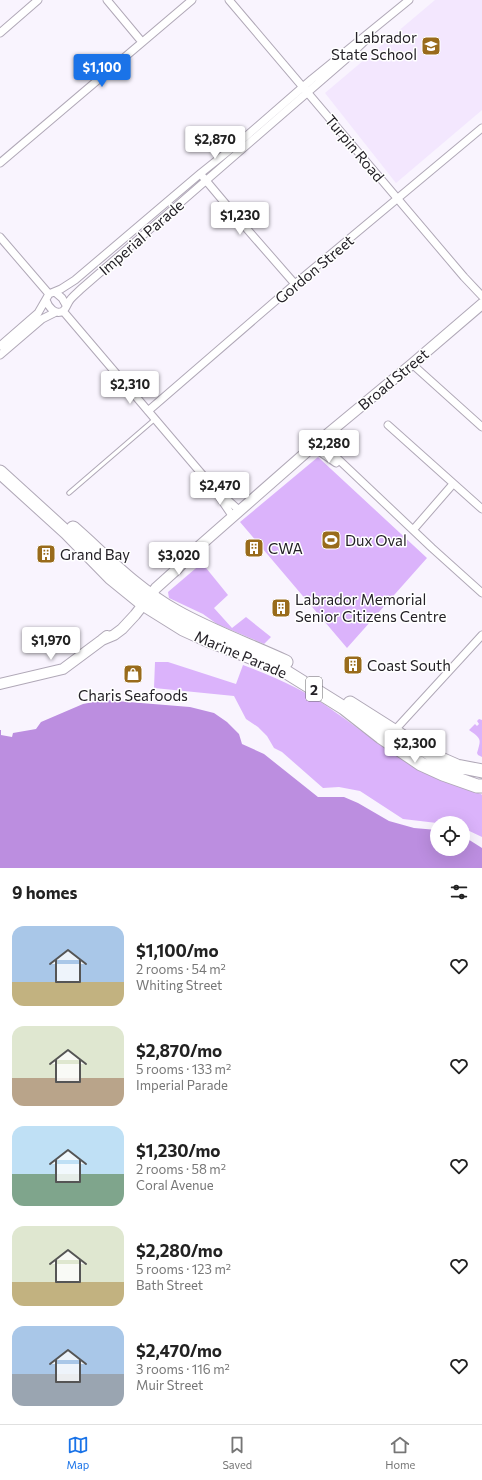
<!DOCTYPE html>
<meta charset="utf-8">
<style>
:root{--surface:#fff;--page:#f2f2f2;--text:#222;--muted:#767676;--line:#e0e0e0;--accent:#1a73e8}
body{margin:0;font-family:Commissioner,sans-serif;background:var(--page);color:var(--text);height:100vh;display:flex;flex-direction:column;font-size:15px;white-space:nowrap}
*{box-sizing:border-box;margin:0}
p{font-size:13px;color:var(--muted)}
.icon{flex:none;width:22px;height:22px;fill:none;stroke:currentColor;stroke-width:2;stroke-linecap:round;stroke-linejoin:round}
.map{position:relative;height:868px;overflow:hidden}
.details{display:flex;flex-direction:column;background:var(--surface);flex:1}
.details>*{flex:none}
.controls{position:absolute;left:430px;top:816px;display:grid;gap:8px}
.controls a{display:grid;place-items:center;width:40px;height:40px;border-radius:50%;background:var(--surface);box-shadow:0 4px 16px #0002;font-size:20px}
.price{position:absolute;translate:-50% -34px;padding:0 9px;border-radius:4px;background:#fff;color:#222;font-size:13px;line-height:26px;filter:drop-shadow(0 1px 2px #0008)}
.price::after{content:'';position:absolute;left:50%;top:24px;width:12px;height:9px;margin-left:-6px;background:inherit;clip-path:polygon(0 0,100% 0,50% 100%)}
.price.on{background:var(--accent);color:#fff}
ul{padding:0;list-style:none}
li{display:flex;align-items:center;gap:12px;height:100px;padding:0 12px}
li span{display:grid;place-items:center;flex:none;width:112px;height:80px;border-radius:12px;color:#555}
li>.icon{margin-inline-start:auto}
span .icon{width:48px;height:48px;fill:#fffc;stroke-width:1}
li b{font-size:17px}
h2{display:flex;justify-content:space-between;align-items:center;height:48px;padding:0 12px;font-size:17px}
.tab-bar{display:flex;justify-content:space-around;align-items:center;height:56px;border-top:1px solid var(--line);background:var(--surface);font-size:11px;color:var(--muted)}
.tab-bar a{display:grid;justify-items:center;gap:2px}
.tab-bar .on{color:var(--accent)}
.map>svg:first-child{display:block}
</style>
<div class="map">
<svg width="482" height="868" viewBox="0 0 482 868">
<rect width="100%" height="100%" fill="#f9f4fe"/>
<path fill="#f3e7fe" d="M 435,0 L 482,0 L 482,110 L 396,183 L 325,93 Z"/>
<path fill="#dbb3fb" d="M 318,457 L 427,558 L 347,648 L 240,522 Z
M 202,563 L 228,595 L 214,608 L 232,628 L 246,617 L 271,637 L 264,644 L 217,624 L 203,614 L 169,598 L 168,592 Z
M 155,662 L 168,662 L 236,684 L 243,665 C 275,677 307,691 335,712 C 360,729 384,749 410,764 C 433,776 457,785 481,794 L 482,795 L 482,837 L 463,828 L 463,823 L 437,823 L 403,819 L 360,791 L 339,787 L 323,788 L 282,752 L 274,748 L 267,736 L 258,727 L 246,719 L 234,696 L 154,688 Z
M 479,719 L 482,720 L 482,757 L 478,755 L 477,753 C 481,739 482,739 469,730 L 475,724 L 477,726 L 479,724 L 477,721 Z"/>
<path fill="#bc8ee0" d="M 104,700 L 190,707 L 214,713 L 227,722 L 239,734 L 242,744 L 264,754 L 318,797 L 344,797 L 358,803 L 389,821 L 414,828 L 437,830 L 437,849 L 463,849 L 463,836 L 482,848 L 482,868 L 0,868 L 0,730 L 1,730 L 1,735 L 12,737 L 13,733 L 36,729 L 41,722 L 83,704 Z"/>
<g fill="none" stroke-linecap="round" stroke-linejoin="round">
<g stroke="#b0a8b7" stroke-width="5.5">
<path id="lane" d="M 69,493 L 155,419"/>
</g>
<g stroke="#b0a8b7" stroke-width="9">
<path id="street" d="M 107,0 L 142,42
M 229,0 L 464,277 L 482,296
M 0,33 L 38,0
M 0,163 L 192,0
M 203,177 L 240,221 L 295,284
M 0,237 L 49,294
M 55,292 L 62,298 L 66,305
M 46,300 C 48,306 55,316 63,311 C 66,309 67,304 70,300 C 73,296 77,293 81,289 L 346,59 L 368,38
M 63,311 L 212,486 L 233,517
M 0,346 L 38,313 L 49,294 L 61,289 L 75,280 L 201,173 L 236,145 L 312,79 L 409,0
M 0,355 L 42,319 L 56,312
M 412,364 L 482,427
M 148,411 L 295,284 L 482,128
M 388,425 L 482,509
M 319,441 L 432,548 L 482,593
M 313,447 L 336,463
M 220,493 L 240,511
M 413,530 L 453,484
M 394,731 L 482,635"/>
</g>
<g stroke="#b0a8b7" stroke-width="12">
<path id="secondary" d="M 102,640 L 114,635 L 122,629 L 135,615 L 156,588 L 176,570 L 196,549 L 319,441 L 412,364 L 482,304
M 0,684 L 63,669 L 102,640 L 107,636"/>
</g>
<g stroke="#b0a8b7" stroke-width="15">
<path id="highway" d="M 0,472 L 67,533 L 111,578 L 143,604 L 183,629 L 205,639 L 283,670 L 344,708 L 381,737 L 421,764 L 443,774 L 477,786 L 482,786
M 73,528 C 106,557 136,589 175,611 C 210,631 249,645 286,662
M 350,703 L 432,755 L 457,766 L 482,771"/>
</g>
<use href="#lane" stroke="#fff" stroke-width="3.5"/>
<use href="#street" stroke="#fff" stroke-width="7"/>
<use href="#secondary" stroke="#fff" stroke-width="10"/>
<use href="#highway" stroke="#fff" stroke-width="13"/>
</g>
<defs>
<g id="school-square" transform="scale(1)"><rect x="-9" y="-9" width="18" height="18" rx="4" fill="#996b1b" stroke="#fff"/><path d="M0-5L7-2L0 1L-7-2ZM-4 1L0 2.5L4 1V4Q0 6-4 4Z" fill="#fff"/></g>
<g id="stadium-square" transform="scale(1)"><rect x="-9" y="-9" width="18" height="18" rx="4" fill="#996b1b" stroke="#fff"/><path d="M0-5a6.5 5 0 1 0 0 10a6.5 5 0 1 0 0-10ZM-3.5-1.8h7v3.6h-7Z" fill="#fff"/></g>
<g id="building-square" transform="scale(1)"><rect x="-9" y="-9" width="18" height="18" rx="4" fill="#996b1b" stroke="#fff"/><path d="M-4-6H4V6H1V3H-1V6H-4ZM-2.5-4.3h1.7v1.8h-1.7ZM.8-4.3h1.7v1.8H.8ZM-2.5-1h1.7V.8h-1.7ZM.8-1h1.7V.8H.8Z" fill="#fff"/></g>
<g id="shop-square" transform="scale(1)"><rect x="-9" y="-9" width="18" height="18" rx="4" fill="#996b1b" stroke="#fff"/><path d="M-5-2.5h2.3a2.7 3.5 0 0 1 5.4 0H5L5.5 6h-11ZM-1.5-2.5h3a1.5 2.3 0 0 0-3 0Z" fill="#fff"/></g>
</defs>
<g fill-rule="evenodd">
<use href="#school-square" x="431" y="46"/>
<use href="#stadium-square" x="331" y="540"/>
<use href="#building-square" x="254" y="548"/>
<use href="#building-square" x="46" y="554"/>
<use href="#building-square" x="281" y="608"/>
<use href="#building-square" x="353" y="665"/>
<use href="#shop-square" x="133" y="674"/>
</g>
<g text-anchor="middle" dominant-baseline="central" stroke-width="3" stroke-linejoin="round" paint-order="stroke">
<rect fill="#fff" stroke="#666468" stroke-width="1" x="306" y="677" width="16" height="24" rx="3"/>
<g font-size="14" font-weight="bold" fill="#242127">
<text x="314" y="689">2</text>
</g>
<g font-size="15" fill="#242127" stroke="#fff" text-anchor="start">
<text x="417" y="37" text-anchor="end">Labrador<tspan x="417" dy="17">State School</tspan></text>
<text x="345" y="540">Dux Oval</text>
<text x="268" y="548">CWA</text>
<text x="60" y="554">Grand Bay</text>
<text x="295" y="599">Labrador Memorial<tspan x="295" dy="17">Senior Citizens Centre</tspan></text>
<text x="367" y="665">Coast South</text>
<text x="133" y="695" text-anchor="middle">Charis Seafoods</text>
</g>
<g font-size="15" fill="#242127" stroke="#fff">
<text transform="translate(355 148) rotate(50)">Turpin Road</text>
<text transform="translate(141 237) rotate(-41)">Imperial Parade</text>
<text transform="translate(314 269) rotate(-40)">Gordon Street</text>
<text transform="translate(393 379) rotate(-40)">Broad Street</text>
<text transform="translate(241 654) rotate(23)">Marine Parade</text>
</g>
</g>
</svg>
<div class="controls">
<a><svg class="icon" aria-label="locate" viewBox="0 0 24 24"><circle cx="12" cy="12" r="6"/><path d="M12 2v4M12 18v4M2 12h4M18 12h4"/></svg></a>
</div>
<b class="price on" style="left:102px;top:88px">$1,100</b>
<b class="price" style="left:215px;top:160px">$2,870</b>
<b class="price" style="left:240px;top:236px">$1,230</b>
<b class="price" style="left:130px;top:405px">$2,310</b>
<b class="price" style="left:329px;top:464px">$2,280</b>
<b class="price" style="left:220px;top:506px">$2,470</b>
<b class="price" style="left:179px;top:576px">$3,020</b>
<b class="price" style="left:51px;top:661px">$1,970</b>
<b class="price" style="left:415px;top:764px">$2,300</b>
</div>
<section class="details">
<h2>9 homes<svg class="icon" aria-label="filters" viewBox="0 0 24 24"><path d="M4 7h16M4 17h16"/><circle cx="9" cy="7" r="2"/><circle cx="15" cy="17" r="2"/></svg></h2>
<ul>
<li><span style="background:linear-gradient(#a9c7e8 70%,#c2b280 0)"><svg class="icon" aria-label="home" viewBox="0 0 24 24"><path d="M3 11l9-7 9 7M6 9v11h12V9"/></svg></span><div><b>$1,100/mo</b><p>2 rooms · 54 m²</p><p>Whiting Street</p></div><svg class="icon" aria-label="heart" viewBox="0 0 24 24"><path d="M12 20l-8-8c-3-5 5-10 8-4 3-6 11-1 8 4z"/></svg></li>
<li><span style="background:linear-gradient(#dfe7d0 65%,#b9a48a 0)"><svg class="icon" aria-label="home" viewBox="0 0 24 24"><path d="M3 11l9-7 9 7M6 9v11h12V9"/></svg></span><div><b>$2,870/mo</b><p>5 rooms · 133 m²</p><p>Imperial Parade</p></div><svg class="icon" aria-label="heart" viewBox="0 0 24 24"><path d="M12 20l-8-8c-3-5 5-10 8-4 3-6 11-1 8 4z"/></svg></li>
<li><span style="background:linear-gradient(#bfe0f5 60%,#7fa58c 0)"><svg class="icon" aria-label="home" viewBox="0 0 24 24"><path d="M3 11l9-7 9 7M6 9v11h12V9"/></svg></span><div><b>$1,230/mo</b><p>2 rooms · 58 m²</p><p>Coral Avenue</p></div><svg class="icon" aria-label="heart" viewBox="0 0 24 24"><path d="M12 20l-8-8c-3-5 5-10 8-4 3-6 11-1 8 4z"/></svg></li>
<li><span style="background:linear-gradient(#dfe7d0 70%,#c2b280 0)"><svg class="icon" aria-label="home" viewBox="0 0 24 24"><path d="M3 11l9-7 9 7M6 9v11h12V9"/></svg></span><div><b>$2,280/mo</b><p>5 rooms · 123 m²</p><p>Bath Street</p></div><svg class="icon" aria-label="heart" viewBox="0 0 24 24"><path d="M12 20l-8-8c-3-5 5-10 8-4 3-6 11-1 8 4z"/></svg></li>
<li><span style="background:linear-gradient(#a9c7e8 60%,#9aa5b1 0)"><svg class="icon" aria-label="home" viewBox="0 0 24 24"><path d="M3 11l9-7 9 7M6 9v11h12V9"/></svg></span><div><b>$2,470/mo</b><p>3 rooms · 116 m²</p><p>Muir Street</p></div><svg class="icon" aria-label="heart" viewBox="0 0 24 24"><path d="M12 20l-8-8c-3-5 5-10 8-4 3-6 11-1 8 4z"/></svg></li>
</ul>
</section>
<nav class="tab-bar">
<a class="on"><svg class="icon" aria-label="map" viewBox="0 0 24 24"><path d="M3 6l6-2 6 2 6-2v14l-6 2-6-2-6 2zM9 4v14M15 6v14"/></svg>Map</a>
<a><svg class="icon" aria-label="saved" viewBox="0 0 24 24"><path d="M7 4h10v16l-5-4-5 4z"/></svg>Saved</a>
<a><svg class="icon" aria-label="home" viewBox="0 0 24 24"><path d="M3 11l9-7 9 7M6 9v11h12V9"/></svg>Home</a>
</nav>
